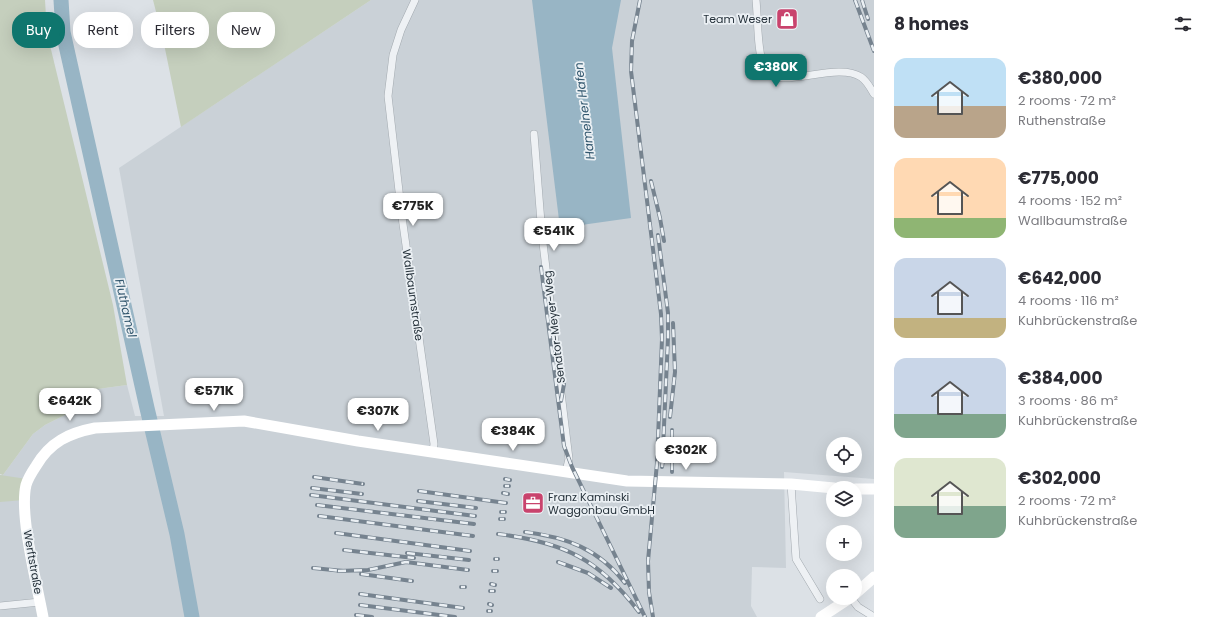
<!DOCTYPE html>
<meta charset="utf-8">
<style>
:root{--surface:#fff;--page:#f2f2f3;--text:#2b2b33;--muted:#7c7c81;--accent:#0f766e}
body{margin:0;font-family:Poppins,sans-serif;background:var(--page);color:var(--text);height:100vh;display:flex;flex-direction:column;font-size:15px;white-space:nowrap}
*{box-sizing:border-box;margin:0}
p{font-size:13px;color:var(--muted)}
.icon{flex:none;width:22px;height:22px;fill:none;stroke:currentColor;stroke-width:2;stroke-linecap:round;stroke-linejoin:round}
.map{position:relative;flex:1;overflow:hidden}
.drawer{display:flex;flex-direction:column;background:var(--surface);width:340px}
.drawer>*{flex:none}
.banner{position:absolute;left:12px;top:12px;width:380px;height:36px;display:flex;gap:8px}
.fabs{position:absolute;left:826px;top:437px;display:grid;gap:8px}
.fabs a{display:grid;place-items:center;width:36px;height:36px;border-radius:50%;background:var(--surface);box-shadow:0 4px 16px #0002;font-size:20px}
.price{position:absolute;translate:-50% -34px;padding:0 9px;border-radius:8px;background:#fff;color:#222;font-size:13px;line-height:26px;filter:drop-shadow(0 1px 2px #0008)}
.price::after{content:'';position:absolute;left:50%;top:24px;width:12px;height:9px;margin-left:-6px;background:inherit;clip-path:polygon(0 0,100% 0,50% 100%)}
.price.selected{background:var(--accent);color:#fff}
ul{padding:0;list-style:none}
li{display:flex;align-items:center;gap:12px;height:100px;padding:0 20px}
li span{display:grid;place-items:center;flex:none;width:112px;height:80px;border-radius:12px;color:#555}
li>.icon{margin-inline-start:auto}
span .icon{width:48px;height:48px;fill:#fffc;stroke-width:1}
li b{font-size:17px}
h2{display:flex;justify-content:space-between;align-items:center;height:48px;padding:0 20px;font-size:17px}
.pill{padding:0 14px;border-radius:16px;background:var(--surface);box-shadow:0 4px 16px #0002;font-size:14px;line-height:36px}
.pill.selected{background:var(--accent);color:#fff}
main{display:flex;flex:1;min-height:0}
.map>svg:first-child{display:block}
</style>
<main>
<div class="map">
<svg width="874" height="617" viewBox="0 0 874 617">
<rect width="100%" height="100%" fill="#dce1e6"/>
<path fill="#cad1d7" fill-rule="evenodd" d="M 371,0 L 874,0 L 874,479 L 784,472 L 786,568 L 752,567 L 751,606 L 757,617 L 0,617 L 0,475 L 3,475 L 33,434 L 45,425 L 69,413 L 83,391 L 127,385 L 135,416 L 164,416 L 119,168 ZM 833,444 L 855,444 L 855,466 L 833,466 Z"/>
<path fill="#c5cfbd" d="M 0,0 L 45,0 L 47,33 L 113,305 L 127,385 L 83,391 L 69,413 L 45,425 L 33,434 L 3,475 L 0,474 Z
M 153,0 L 371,0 L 181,127 L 163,39 Z
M 0,475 L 27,479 L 24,500 L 0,502 Z"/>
<path fill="#98b5c5" d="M 532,0 L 621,0 L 612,48 L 631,218 L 560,228 Z"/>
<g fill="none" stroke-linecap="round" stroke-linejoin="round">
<path stroke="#98b5c5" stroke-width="15" d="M 61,0 L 63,32 L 147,408 L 177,534 L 192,617"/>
<g stroke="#a2a9af" stroke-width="8">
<path id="street" d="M 415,0 L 401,30 L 393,55 L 388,96 L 402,217 L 434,444 L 433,451
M 756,0 C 758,18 757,52 764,67 C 775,94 835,60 861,77 C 867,81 871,89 874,94
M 534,134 L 542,235 L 569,459 L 566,471
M 791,484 L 796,559 L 820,599
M 851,598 L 858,607 L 874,617
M 0,606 L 40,602"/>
</g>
<use href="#street" stroke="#eef1f4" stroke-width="7"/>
<path stroke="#fff" stroke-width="11" d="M 855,489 L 874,489
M 855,594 L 874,577
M 43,617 C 37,584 19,515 26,485 C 28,478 32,472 36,466 C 50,442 69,433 95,428 L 244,421 L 358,441 L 627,481 L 791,484 L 834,488
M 821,617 L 850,598"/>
<g stroke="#76838f" stroke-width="4">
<path id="rail" d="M 640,0 L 632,41 L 631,71 L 661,314 L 662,339 L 657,463 L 648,561 L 649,592 L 653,617
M 855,0 L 874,51
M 862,0 L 868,19
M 651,181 L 660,218 L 664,241
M 658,235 L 668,313 L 668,338 L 663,448
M 541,267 L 564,446 L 572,467 L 645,617
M 561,401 L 564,384
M 670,417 L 675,372 L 673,323
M 672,430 L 672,472
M 662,467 L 665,444
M 314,477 L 363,484
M 505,479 L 510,480
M 505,486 L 509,486
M 312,488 L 362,494
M 419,491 L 506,503
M 503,493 L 508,494
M 311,495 L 475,516
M 418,501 L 476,508
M 317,505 L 474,524
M 501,512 L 505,512
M 319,516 L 473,536
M 500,519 L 504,519
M 525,532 C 566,537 599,549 625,583
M 336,533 L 470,551
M 498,534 C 563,542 599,559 639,612
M 344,550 L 414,558
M 407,553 L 469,560
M 495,559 L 498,559
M 558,562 L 588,573 L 611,588
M 313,568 L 343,571
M 338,571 L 368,570 L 406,562 L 468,570
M 493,571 L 497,571
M 361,574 L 412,581
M 491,584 L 495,585
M 461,587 L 465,587
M 490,591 L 494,591
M 360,594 L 463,608
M 489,604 L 492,605
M 360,605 L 455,617
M 488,611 L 491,611
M 356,615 L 372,617"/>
</g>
<use href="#rail" stroke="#ebf0f4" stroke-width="2.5" stroke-dasharray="8" stroke-linecap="butt"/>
</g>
<defs>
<g id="shop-square" transform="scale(1.15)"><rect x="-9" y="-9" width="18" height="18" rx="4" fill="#c9436d" stroke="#ebf0f4"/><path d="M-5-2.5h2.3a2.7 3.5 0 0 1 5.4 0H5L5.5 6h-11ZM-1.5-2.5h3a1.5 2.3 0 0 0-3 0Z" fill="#fff"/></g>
<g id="office-square" transform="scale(1.15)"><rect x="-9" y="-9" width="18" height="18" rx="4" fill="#c9436d" stroke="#ebf0f4"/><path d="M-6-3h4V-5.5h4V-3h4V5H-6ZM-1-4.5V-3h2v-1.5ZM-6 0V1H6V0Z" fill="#fff"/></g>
</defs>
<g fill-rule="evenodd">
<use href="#shop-square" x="787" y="19"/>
<use href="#office-square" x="533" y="503"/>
</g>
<g text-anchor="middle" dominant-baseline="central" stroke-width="3.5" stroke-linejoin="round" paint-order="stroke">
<g font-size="11" fill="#26323b" stroke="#ebf0f4" text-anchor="end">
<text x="772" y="19">Team Weser</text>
<text x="548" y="497" text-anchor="start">Franz Kaminski<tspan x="548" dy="13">Waggonbau GmbH</tspan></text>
</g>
<g font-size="11" fill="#26323b" stroke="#ebf0f4">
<text transform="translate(413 295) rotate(82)">Wallbaumstraße</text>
<text transform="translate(554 327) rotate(-97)">Senator-Meyer-Weg</text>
<text transform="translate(33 562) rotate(80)">Werftstraße</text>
</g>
<g font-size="12" font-style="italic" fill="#32576e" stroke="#ebf0f4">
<text transform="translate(584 111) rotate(-97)">Hamelner Hafen</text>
<text transform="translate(126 308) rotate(77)">Fluthamel</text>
</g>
</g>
</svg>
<div class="fabs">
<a><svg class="icon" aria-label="locate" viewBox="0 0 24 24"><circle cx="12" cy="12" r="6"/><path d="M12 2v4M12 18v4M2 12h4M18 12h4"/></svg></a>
<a><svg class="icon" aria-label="layers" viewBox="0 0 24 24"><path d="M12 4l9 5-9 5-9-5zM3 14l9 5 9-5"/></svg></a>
<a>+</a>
<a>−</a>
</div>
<b class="price selected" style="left:776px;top:88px">€380K</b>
<b class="price" style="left:413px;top:227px">€775K</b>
<b class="price" style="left:554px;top:252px">€541K</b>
<b class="price" style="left:214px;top:412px">€571K</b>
<b class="price" style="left:70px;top:422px">€642K</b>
<b class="price" style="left:378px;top:432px">€307K</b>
<b class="price" style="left:513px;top:452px">€384K</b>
<b class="price" style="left:686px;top:471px">€302K</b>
<div class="banner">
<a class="pill selected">Buy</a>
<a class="pill">Rent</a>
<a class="pill">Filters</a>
<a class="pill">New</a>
</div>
</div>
<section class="drawer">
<h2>8 homes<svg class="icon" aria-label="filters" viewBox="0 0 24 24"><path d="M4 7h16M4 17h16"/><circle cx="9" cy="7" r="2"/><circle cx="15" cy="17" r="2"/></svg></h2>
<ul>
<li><span style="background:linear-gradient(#bfe0f5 60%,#b9a48a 0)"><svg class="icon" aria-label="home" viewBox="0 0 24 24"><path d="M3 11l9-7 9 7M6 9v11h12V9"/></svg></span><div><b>€380,000</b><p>2 rooms · 72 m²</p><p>Ruthenstraße</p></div></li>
<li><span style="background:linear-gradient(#ffd9b3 75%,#8fb573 0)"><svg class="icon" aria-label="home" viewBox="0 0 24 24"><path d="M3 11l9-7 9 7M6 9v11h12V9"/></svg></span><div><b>€775,000</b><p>4 rooms · 152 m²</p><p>Wallbaumstraße</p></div></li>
<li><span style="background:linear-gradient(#c9d6e8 75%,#c2b280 0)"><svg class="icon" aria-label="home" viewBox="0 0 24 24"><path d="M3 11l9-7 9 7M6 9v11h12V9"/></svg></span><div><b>€642,000</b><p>4 rooms · 116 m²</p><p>Kuhbrückenstraße</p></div></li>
<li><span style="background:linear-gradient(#c9d6e8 70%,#7fa58c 0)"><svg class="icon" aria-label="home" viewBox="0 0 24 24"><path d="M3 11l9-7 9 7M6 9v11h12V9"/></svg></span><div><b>€384,000</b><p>3 rooms · 86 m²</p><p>Kuhbrückenstraße</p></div></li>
<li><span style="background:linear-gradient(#dfe7d0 60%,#7fa58c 0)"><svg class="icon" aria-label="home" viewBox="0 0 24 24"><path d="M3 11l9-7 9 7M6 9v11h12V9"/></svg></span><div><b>€302,000</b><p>2 rooms · 72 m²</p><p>Kuhbrückenstraße</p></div></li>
</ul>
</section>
</main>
